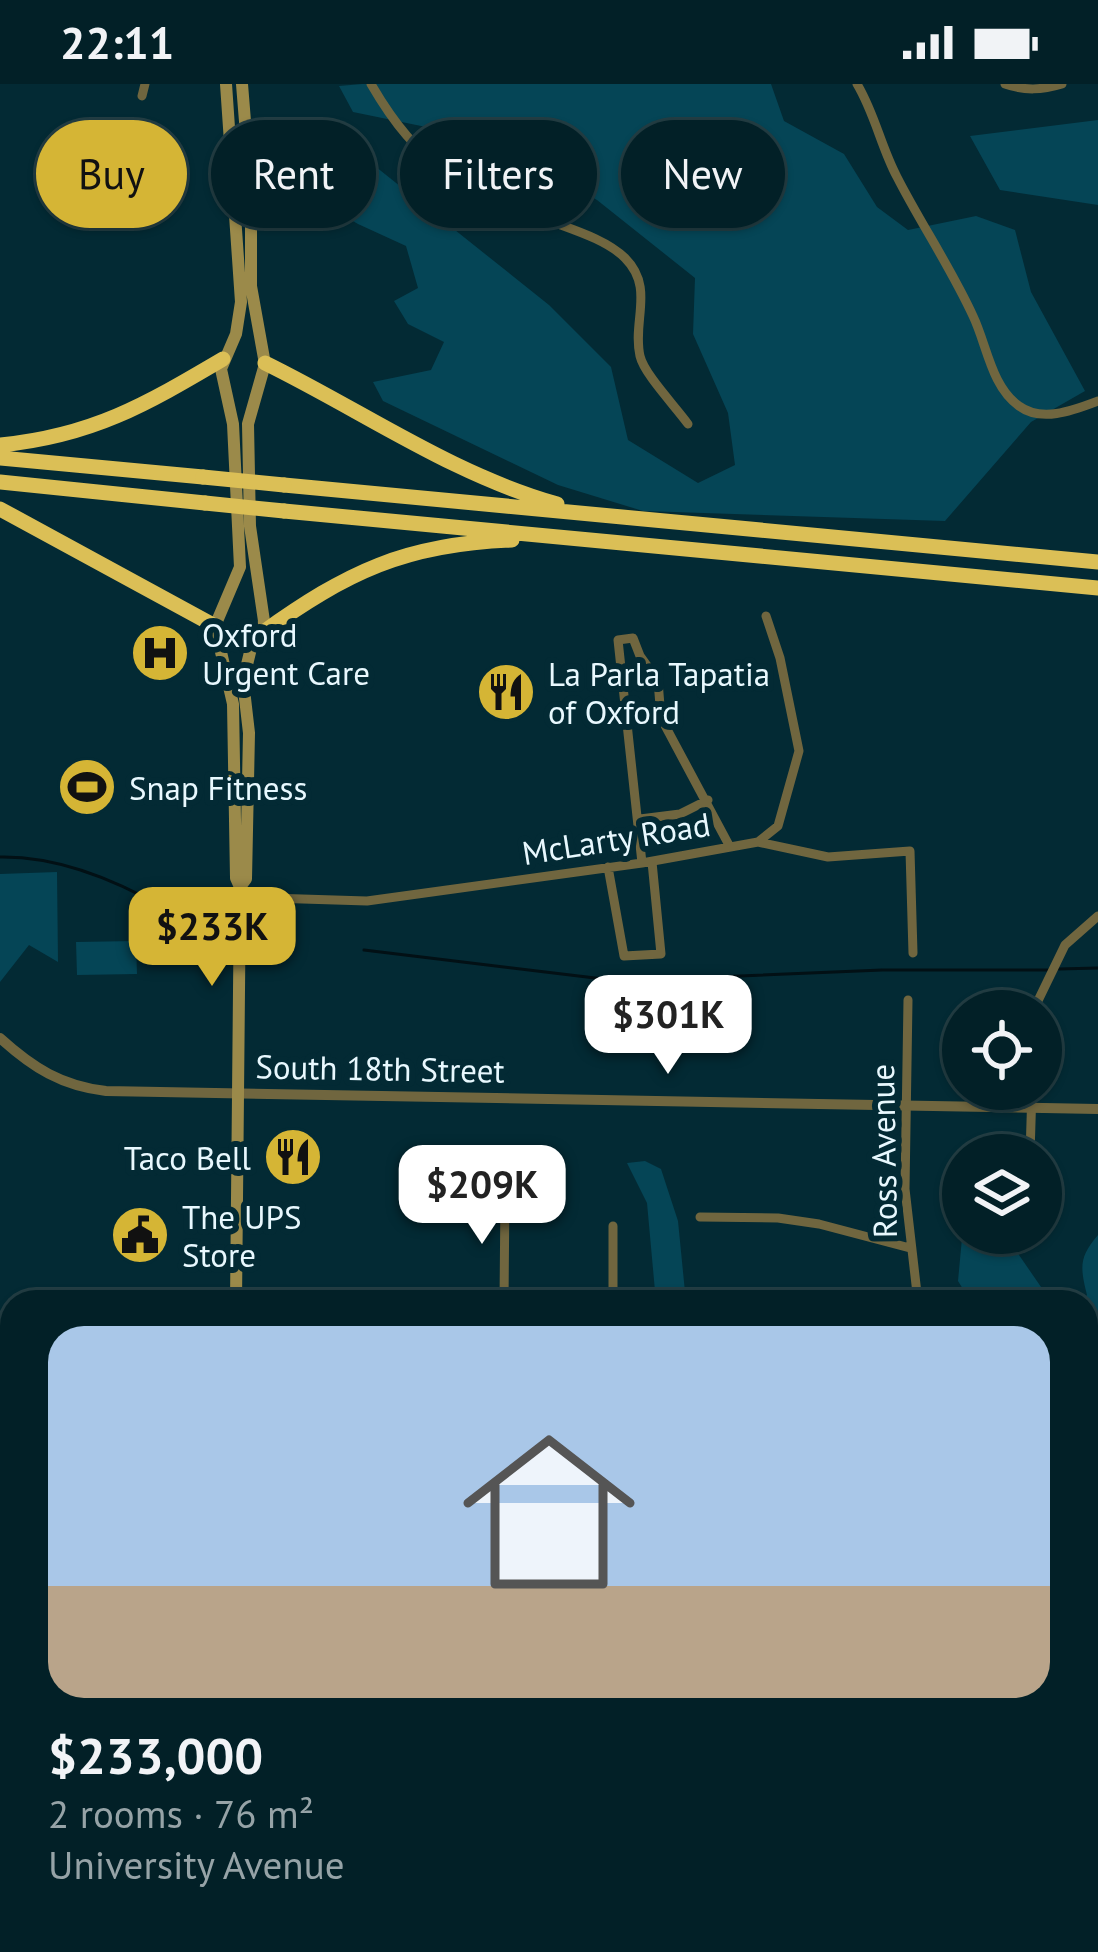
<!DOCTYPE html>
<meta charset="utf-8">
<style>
:root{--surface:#022027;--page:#0c282f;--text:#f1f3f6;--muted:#96a3a7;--line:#233e44;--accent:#d5b535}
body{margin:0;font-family:"PT Sans",sans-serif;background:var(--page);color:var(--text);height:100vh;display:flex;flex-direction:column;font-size:45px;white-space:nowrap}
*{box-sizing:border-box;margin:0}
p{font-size:39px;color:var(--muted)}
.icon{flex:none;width:66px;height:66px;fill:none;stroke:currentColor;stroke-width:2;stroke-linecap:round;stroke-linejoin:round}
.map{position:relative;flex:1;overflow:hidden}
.details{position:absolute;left:0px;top:1206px;width:1098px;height:663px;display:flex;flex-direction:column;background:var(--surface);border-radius:36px 36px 0 0;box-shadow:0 3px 9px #0004,0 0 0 3px var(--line)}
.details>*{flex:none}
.guide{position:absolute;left:36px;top:36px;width:1026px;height:108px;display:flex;gap:24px}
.buttons{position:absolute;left:942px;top:906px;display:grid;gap:24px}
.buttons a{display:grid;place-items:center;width:120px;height:120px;border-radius:50%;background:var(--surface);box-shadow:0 3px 9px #0004,0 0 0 3px var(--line);font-size:60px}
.price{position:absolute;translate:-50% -102px;padding:0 27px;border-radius:24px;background:#fff;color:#222;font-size:39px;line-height:78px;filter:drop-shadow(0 3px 6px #0008)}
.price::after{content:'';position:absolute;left:50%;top:72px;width:36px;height:27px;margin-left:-18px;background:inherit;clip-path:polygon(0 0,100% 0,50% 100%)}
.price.selected{background:var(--accent);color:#111}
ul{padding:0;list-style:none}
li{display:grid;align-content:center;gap:24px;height:636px;padding:0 48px}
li+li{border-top:3px solid var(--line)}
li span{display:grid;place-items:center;height:372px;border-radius:36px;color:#555}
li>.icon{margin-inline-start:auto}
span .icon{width:216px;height:216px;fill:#fffc;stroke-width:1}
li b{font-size:51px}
.chip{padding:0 42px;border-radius:54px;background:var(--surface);box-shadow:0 3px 9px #0004,0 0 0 3px var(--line);font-size:42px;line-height:108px}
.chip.selected{background:var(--accent);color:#111}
.status{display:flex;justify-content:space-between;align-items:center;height:84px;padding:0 60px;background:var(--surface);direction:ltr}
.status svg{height:33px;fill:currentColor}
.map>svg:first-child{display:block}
</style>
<div class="status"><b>22:11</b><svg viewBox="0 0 49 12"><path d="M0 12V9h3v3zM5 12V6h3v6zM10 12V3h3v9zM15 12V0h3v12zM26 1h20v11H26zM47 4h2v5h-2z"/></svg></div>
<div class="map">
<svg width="1098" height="1868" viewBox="0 0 1098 1868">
<rect width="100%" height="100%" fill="#032a34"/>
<path fill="#054556" d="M 362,0 L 771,0 L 784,37 L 844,70 L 877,123 L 908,146 L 976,132 L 1015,146 L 1031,208 L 1085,307 L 1031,338 L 945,437 L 643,427 L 558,401 L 383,317 L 373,298 L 431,286 L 444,258 L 408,240 L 394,217 L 418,204 L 406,162 L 358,140 L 313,114 L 317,80 L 336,51 L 549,221 L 611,283 L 628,356 L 698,399 L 735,381 L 728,329 L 693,250 L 695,194 L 597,116 L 499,58 L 353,28 L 339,2 Z
M 1098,36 L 1098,121 L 1000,106 L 970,52 Z
M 57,788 L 58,878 L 29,861 L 0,898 L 0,790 Z
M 136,857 L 137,890 L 77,891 L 76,858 Z
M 645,1077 L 661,1085 L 678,1137 L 686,1218 L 656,1218 L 647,1119 L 627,1079 Z
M 989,1149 L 1010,1149 L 1019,1171 L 1050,1216 L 1057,1218 L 971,1218 L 958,1197 L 962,1154 Z
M 1098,1151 L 1098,1420 L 1086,1425 L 1086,1218 L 1080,1218 L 1087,1211 C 1080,1183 1079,1173 1098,1151 Z"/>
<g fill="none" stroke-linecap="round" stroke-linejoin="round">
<path stroke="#021015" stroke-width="3" d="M 0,773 C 59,772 116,796 166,825
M 364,866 L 620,897 L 882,886 L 1050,886
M 1059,885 L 1098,884"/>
<path stroke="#70663f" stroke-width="9" d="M 371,0 C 419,83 463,105 550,137 C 574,146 607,156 625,174 C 655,204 632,237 640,272 C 644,290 676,323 688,340
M 857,0 C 875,30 881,63 897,93 C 921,140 951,184 973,232 C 987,261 991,302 1019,322 C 1042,339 1074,326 1098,317
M 1005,0 C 1025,7 1042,6 1062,0
M 142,12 L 145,0
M 640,735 L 680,730 L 708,716
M 758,758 L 828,773 L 910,767 L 913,869
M 642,779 L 618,556 L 633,554 L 640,572 L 658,597 L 661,634 L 730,763
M 608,783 L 624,872 L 661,870 L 652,778
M 239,813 L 367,817 L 642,779 L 758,758 L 778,742 L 799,667 L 780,574 L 766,532
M 908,916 L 905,1105 L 918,1218
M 1033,927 L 1065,861 L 1098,832
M 1030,1071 L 1032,1005
M 700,1133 L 778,1134 L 819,1140 L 910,1164
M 613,1142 L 613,1218
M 504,1218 L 505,1109
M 0,1306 L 12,1306
M 5,1488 L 12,1488
M 1086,1507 L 1098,1509
M 1086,1665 L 1098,1665
M 0,1688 L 12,1688
M 1086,1818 L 1098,1816
M 0,1830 L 12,1830
M 27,1857 L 27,1868
M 335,1857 L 336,1868
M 432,1857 L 432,1868
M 527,1857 L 527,1868
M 623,1857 L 623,1868
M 88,1868 L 88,1857
M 671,1868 L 786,1865"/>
<path stroke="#70663f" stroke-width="10" d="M 0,954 C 33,984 62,1002 106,1007 L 1098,1025"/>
<path stroke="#9b8a4a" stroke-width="12" d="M 226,0 L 241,218 L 236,250 L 221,285 L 233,340 L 240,483 L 215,542 L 233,620 L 236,794 L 240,803 L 236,1218
M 216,547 L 225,556 L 252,560
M 240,803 L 246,795 L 249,649 L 243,597 L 252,560 L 262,549 L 264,537 L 250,442 L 248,340 L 265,280 L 251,202 L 251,112 L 242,0
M 236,1868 L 237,1857"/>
<path stroke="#dbbf56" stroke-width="15" d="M 265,279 C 363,327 451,390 557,420
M 0,361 C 92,352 145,321 223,275
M 0,374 L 203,393
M 0,398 L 205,419
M 284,401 L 1098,478
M 0,425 L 215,542
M 284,427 L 1098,504
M 262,549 C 347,488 405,460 512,456"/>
<path stroke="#dbbf56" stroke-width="15" d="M 203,393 L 284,401
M 205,419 L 284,427"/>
</g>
<defs>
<g id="hospital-disc" transform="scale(3)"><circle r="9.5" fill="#d5b535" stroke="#032a34"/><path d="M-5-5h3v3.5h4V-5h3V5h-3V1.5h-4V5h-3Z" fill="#111"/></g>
<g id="restaurant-disc" transform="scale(3)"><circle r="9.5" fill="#d5b535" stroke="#032a34"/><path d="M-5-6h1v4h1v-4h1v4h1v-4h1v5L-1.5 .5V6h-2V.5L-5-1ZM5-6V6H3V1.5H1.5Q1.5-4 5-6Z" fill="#111"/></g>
<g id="stadium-disc" transform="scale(3)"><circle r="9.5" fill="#d5b535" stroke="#032a34"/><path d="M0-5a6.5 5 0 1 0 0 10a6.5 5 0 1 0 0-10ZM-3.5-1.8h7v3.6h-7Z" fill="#111"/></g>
<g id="civic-disc" transform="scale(3)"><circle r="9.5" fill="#d5b535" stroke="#032a34"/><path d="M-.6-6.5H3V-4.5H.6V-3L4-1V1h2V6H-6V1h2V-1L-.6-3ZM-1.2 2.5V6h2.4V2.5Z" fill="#111"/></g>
</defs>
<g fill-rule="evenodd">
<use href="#hospital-disc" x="160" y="569"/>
<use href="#restaurant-disc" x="506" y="608"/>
<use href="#stadium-disc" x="87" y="703"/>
<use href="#restaurant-disc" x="293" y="1073"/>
<use href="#civic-disc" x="140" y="1151"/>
</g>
<g text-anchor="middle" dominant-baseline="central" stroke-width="12" stroke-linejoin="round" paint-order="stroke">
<g font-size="33" fill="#e8f8fe" stroke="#032a34" text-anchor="start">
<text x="202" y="550">Oxford<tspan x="202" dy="38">Urgent Care</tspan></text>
<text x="548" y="589">La Parla Tapatia<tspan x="548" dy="38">of Oxford</tspan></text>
<text x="129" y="703">Snap Fitness</text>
<text x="251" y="1073" text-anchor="end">Taco Bell</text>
<text x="182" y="1132">The UPS<tspan x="182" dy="38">Store</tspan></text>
</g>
<g font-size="33" fill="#e8f8fe" stroke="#032a34">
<text transform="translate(616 754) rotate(-9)">McLarty Road</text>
<text transform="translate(380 984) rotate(1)">South 18th Street</text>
<text transform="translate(883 1067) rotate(-91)">Ross Avenue</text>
</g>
</g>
</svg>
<div class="buttons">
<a><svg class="icon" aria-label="locate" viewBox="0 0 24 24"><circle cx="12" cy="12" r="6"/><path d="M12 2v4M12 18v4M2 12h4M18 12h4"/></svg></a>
<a><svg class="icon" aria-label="layers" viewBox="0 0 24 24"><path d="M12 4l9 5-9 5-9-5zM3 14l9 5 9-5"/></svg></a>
</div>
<b class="price selected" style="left:212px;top:905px">$233K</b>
<b class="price" style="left:668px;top:993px">$301K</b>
<b class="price" style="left:482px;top:1163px">$209K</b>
<div class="guide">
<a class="chip selected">Buy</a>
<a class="chip">Rent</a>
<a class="chip">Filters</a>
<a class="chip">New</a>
</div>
<section class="details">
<ul>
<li><span style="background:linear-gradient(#a9c7e8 70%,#b9a48a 0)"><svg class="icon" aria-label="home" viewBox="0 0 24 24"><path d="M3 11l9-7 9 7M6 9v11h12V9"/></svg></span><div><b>$233,000</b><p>2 rooms · 76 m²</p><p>University Avenue</p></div></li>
</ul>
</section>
</div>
